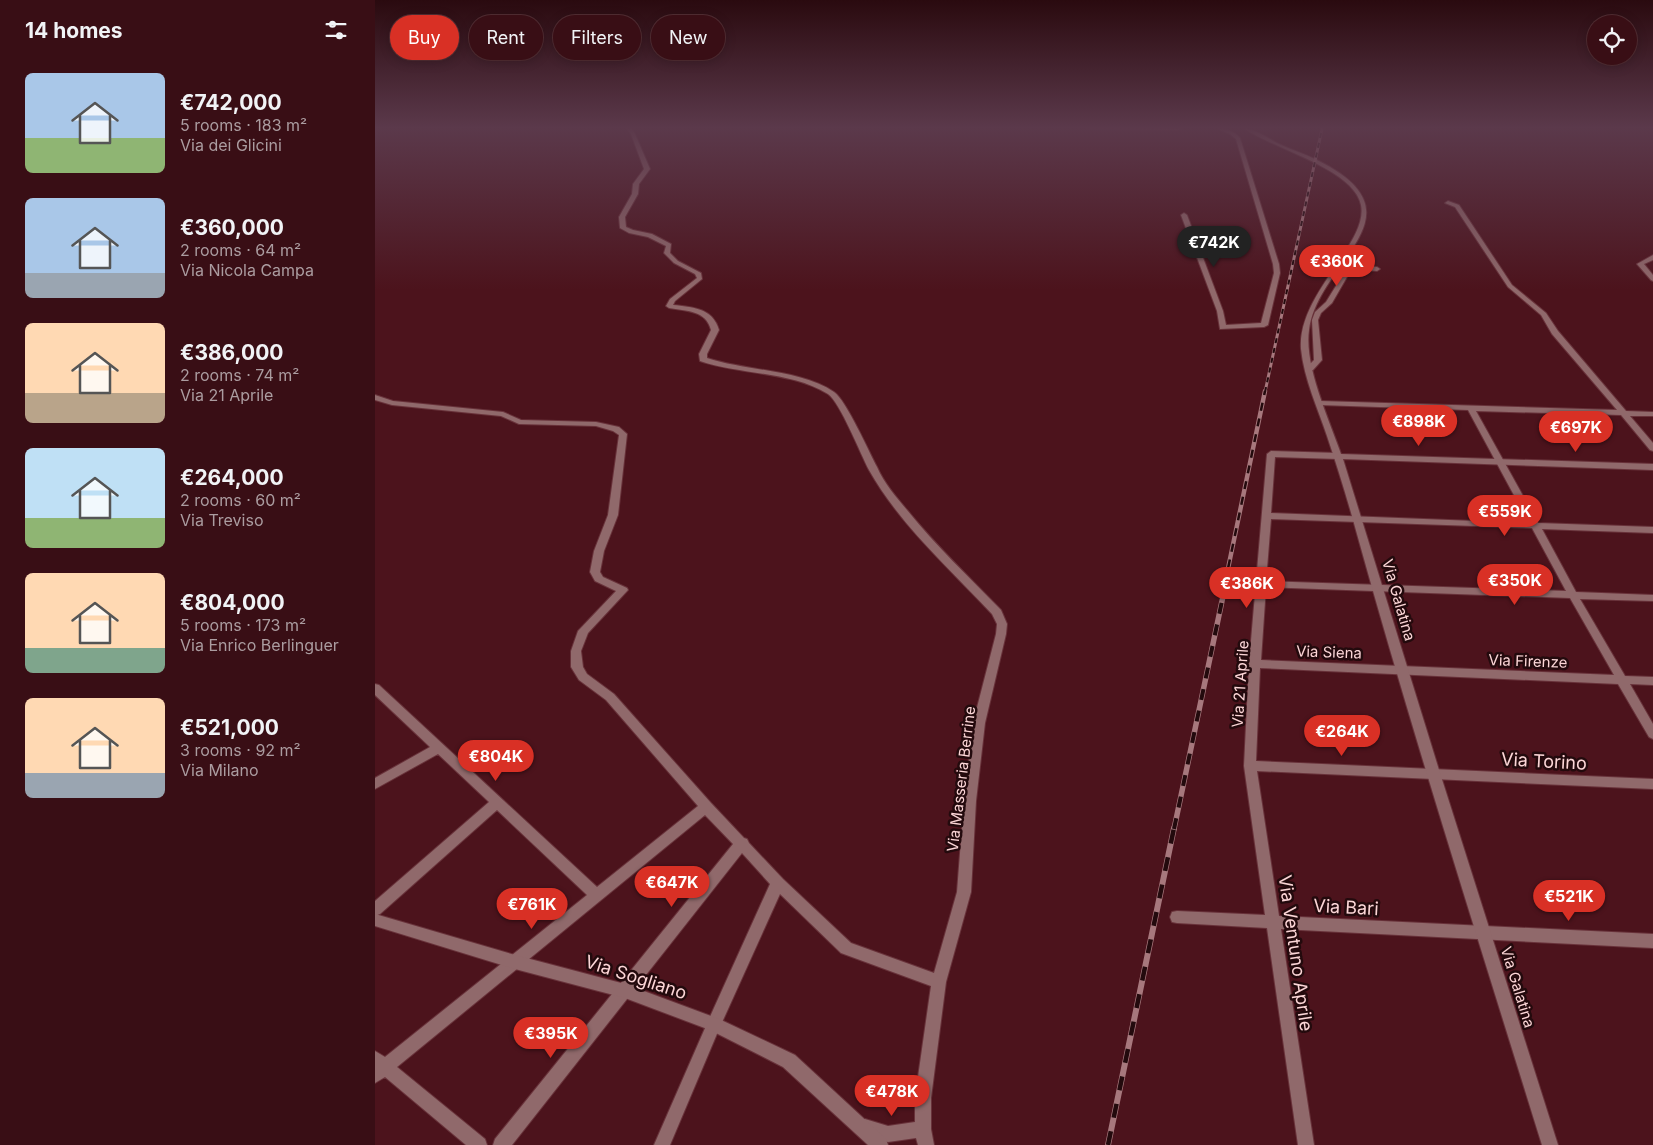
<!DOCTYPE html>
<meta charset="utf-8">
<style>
:root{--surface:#390e15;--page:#40171e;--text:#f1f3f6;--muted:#ab9ca0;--line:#532e34;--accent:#d93025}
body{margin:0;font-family:Inter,sans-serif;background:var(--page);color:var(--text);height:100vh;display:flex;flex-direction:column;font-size:19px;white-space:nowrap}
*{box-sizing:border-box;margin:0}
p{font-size:16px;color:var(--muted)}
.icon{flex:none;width:28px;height:28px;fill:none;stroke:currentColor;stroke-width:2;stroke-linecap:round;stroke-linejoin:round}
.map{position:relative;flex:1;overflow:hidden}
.details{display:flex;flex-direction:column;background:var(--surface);width:375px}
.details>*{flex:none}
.guide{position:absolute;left:15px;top:15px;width:475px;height:45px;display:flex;gap:10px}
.tools{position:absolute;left:1212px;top:15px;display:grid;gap:10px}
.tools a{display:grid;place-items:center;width:50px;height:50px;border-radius:50%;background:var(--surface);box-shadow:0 2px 12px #0003,0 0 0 1px var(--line);font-size:25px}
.price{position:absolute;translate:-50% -42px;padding:0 11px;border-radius:18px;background:var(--accent);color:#fff;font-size:16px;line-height:32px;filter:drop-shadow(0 1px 2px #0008)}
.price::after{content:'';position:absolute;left:50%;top:30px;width:15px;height:11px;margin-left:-8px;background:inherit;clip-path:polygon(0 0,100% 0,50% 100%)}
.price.on{background:#222;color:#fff}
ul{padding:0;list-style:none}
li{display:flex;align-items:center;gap:15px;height:125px;padding:0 25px}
li span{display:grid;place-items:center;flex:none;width:140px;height:100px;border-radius:8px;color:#555}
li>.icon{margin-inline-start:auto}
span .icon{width:60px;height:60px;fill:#fffc;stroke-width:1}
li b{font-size:21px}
h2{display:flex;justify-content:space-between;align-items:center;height:60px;padding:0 25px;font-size:21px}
.tag{padding:0 18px;border-radius:22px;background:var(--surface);box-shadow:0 2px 12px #0003,0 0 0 1px var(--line);font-size:18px;line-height:45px}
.tag.on{background:var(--accent);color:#fff}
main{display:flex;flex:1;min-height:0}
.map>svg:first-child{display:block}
</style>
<main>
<section class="details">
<h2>14 homes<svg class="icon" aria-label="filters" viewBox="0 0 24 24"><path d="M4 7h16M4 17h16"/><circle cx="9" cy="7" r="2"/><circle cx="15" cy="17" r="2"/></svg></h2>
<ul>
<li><span style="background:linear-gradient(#a9c7e8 65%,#8fb573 0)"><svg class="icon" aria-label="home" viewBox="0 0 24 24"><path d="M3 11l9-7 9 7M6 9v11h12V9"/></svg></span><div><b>€742,000</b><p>5 rooms · 183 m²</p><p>Via dei Glicini</p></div></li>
<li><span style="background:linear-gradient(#a9c7e8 75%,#9aa5b1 0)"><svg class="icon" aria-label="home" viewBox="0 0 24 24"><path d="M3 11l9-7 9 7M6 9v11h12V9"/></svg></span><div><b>€360,000</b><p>2 rooms · 64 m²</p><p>Via Nicola Campa</p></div></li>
<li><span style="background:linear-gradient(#ffd9b3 70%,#b9a48a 0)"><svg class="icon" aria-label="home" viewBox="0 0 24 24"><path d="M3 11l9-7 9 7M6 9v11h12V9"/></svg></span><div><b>€386,000</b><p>2 rooms · 74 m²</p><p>Via 21 Aprile</p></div></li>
<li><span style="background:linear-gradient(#bfe0f5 70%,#8fb573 0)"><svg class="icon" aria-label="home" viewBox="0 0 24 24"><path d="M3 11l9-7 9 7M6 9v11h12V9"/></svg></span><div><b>€264,000</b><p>2 rooms · 60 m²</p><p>Via Treviso</p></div></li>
<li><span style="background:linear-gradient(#ffd9b3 75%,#7fa58c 0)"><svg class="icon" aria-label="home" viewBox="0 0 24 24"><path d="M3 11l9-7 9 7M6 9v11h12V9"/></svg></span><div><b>€804,000</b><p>5 rooms · 173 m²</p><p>Via Enrico Berlinguer</p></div></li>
<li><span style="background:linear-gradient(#ffd9b3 75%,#9aa5b1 0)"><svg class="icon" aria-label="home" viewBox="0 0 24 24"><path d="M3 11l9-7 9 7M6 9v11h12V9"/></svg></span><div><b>€521,000</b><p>3 rooms · 92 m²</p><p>Via Milano</p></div></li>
</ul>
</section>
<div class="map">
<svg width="1278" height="1145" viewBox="0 0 1278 1145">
<rect width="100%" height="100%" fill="#4c131c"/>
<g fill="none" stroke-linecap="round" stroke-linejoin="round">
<g stroke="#68323a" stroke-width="2">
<path id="minor" d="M 252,129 L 257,129 L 260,134 L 275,169 L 264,184 L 263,194 L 250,217 L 251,227 L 258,230 L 277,234 L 296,244 L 295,253 L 303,261 L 326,273 L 327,279 L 300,301 L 298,305 C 317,307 338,308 344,330 L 332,354 L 332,358 C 370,371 425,369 459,392 C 471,400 494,452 502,467 C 509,483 521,497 532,510 C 561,546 594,577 626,610 L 632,624 L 631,634 L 610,723 L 601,801 L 596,892 L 571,982 L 556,1098 L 556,1129 L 559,1145 L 543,1145 L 541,1138 L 513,1142 L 484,1133 L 482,1127 L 484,1121 L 490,1119 L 513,1126 L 540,1122 L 540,1098 L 556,986 L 466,953 L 405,894 L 344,1029 L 295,1145 L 279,1145 L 334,1019 L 395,884 L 367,853 L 137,1145 L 118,1145 L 120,1139 L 358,844 L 330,815 L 22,1067 L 110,1139 L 112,1145 L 91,1145 L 10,1077 L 0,1083 L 0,1051 L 10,1057 L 212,895 L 122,810 L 5,914 L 0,916 L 0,901 L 114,802 L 63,754 L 0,789 L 0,778 L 55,747 L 0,695 L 0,684 L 4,685 L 222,887 L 323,806 L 231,700 L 204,680 L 196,667 L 196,651 L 203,631 L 241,591 L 220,581 L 215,572 L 219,551 L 233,515 L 244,435 L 238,431 L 221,426 L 144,424 L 126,416 L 17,405 L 0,400 L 0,395 L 18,401 L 128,412 L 146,420 L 221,422 L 244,427 L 252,434 L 243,515 L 229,551 L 225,572 L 228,577 L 252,588 L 253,590 L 213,633 L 206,651 L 208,667 L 212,674 L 239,694 L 336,803 L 369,838 L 372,839 L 374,843 L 408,879 L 476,943 L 559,973 L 582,892 L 589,801 L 598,723 L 621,634 L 622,624 L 617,614 C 575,569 525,525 494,470 C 486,455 465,402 453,394 C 415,371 366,375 325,361 L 324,354 L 336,330 C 331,310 311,311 294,308 L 291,306 L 295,299 L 322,278 L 320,274 L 299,263 L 289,253 L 291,246 L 273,237 L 254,233 L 245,228 L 244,217 L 257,194 L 258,184 L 269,169 L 256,134 Z
M 843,129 C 852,129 859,131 865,138 L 904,264 L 905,273 L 893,325 L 889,327 L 845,329 L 842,311 L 806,215 L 809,213 L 812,215 L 848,311 L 851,325 L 886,323 L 899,273 L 898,264 L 861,139 L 855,134 Z
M 1073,201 L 1084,205 L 1137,285 L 1171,313 L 1183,331 L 1251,411 L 1278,412 L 1278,416 L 1255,416 L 1278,443 L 1278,451 L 1275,450 L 1246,415 L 1101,411 L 1163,523 L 1278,527 L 1278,533 L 1167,529 L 1201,592 L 1278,595 L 1278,601 L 1205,599 L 1250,676 L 1278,677 L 1278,685 L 1255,684 L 1278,724 L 1278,739 L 1274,737 L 1243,684 L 885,668 L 881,761 L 1278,779 L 1278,789 L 882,771 L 904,916 L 1278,934 L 1278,948 L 906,929 L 939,1145 L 923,1145 L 892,928 L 802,923 L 797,922 L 795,917 L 797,912 L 802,911 L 890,915 L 869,766 L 874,664 L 892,454 L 896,451 L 963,453 L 967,456 L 963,459 L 900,457 L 896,513 L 1154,523 L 1093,410 L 945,405 L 941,403 L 945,401 L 1242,410 L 1177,334 L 1166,315 L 1133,287 L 1080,207 L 1070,203 ZM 896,519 L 1157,528 L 1191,591 L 891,581 ZM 891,587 L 1195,598 L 1239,675 L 886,660 Z
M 1278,255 L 1278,260 L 1269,264 L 1278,275 L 1278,281 L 1276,280 L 1262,264 Z
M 978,265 L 1002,267 L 1005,269 L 1002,271 L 979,269 L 976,270 L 957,303 L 946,313 L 943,320 L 947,360 L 938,370 L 932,370 L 931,368 L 939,360 L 937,320 L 940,312 L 951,302 L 972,268 Z"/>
</g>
<g stroke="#68323a" stroke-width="2">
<path id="tertiary" d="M 714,129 L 806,129 L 804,130 Z
M 870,129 C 881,129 894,139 904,144 C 917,150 930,154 942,160 C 1053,215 943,260 934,330 C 929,366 954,419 966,454 L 1278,464 L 1278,470 L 968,459 L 1064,770 L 1183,1145 L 1167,1145 C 1104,942 1039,739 982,534 C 973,501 963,469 952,436 C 943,409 929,379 926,349 C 922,294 994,243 986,205 C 979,169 899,149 870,129 Z
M 0,914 L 140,955 L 250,984 L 344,1019 L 420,1055 L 511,1139 L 513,1145 L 493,1145 L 408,1067 L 335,1030 L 250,998 L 140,969 L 0,926 Z"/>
</g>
<use href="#minor" fill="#90696b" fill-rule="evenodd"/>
<use href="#tertiary" fill="#90696b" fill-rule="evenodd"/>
<g stroke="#a7787d" stroke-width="3">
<path id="rail-far3" d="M 890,392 L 947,129"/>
</g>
<g stroke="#a7787d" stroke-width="4.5">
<path id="rail-far2" d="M 850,583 L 890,391"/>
</g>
<g stroke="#a7787d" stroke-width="5.5">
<path id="rail-far1" d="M 799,829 L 851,582"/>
</g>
<g stroke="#a7787d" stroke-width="6">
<path id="rail" d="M 733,1145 L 799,828"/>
</g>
<use href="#rail-far3" stroke="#230a0d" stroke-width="2" stroke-dasharray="5" stroke-linecap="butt"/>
<use href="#rail-far2" stroke="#230a0d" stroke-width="2.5" stroke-dasharray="8" stroke-linecap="butt"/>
<use href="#rail-far1" stroke="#230a0d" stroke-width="4" stroke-dasharray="11" stroke-linecap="butt"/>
<use href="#rail" stroke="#230a0d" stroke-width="4.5" stroke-dasharray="14" stroke-linecap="butt"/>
</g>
<linearGradient id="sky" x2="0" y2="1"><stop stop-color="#2a0a0f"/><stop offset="0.44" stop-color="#5b394b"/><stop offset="1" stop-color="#5b394b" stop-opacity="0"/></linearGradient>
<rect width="1278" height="290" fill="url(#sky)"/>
<g text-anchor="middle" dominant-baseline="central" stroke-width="5" stroke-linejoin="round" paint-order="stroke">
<g font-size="15" fill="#fcd6d7" stroke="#230a0d">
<text transform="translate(1024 600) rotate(74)">Via Galatina</text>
<text transform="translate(954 652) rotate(2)">Via Siena</text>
<text transform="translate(1153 661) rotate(2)">Via Firenze</text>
<text transform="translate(865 684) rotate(-86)">Via 21 Aprile</text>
<text transform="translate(586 779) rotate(-83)">Via Masseria Berrine</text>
<text transform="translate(1143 987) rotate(73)">Via Galatina</text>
</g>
<g font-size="18" fill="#fcd6d7" stroke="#230a0d">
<text transform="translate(1169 761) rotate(3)">Via Torino</text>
<text transform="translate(971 907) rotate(3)">Via Bari</text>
<text transform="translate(921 953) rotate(82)">Via Ventuno Aprile</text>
<text transform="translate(261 977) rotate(18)">Via Sogliano</text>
</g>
</g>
</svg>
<div class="tools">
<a><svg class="icon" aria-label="locate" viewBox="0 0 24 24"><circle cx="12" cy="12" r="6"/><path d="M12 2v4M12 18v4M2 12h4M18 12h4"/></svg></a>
</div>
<b class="price on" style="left:839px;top:268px">€742K</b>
<b class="price" style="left:962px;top:287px">€360K</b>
<b class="price" style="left:1044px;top:447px">€898K</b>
<b class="price" style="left:1201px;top:453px">€697K</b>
<b class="price" style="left:1130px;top:537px">€559K</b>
<b class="price" style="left:1140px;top:606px">€350K</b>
<b class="price" style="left:872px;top:609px">€386K</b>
<b class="price" style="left:967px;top:757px">€264K</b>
<b class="price" style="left:121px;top:782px">€804K</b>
<b class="price" style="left:297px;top:908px">€647K</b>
<b class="price" style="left:1194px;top:922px">€521K</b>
<b class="price" style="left:157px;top:930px">€761K</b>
<b class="price" style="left:176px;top:1059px">€395K</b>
<b class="price" style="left:517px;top:1117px">€478K</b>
<div class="guide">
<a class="tag on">Buy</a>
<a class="tag">Rent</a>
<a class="tag">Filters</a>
<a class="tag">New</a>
</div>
</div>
</main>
